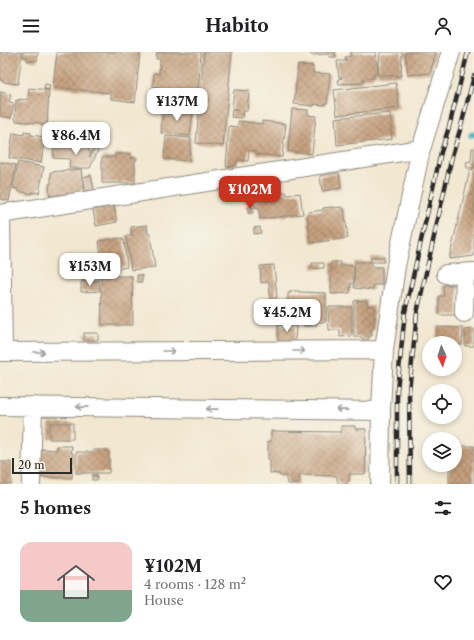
<!DOCTYPE html>
<meta charset="utf-8">
<style>
:root{--surface:#fff;--page:#f6f6f6;--text:#202124;--muted:#757577;--accent:#c8321e}
body{margin:0;font-family:"Libre Caslon Text",serif;background:var(--page);color:var(--text);height:100vh;display:flex;flex-direction:column;font-size:15px;white-space:nowrap}
*{box-sizing:border-box;margin:0}
p{font-size:13px;color:var(--muted)}
.icon{flex:none;width:22px;height:22px;fill:none;stroke:currentColor;stroke-width:2;stroke-linecap:round;stroke-linejoin:round}
.map{position:relative;height:432px;overflow:hidden}
.panel{display:flex;flex-direction:column;background:var(--surface);flex:1}
.panel>*{flex:none}
.needle{width:26px;rotate:176deg}
.fabs{position:absolute;left:422px;top:284px;display:grid;gap:8px}
.fabs a{display:grid;place-items:center;width:40px;height:40px;border-radius:50%;background:var(--surface);box-shadow:0 2px 6px #0003;font-size:20px}
.scale{position:absolute;left:12px;bottom:10px;width:60px;box-sizing:border-box;padding-left:4px;border:2px solid #2b2b2b;border-top:0;font-size:11px;line-height:14px;white-space:nowrap;color:#2b2b2b;-webkit-text-stroke:3px #f7f3e8;paint-order:stroke}
.price{position:absolute;translate:-50% -34px;padding:0 9px;border-radius:8px;background:#fff;color:#222;font-size:13px;line-height:26px;filter:drop-shadow(0 1px 2px #0008)}
.price::after{content:'';position:absolute;left:50%;top:24px;width:12px;height:9px;margin-left:-6px;background:inherit;clip-path:polygon(0 0,100% 0,50% 100%)}
.price.active{background:var(--accent);color:#fff}
ul{padding:0;list-style:none}
li{display:flex;align-items:center;gap:12px;height:100px;padding:0 20px}
li span{display:grid;place-items:center;flex:none;width:112px;height:80px;border-radius:12px;color:#555}
li>.icon{margin-inline-start:auto}
span .icon{width:48px;height:48px;fill:#fffc;stroke-width:1}
li b{font-size:17px}
h2{display:flex;justify-content:space-between;align-items:center;height:48px;padding:0 20px;font-size:17px}
header{display:flex;justify-content:space-between;align-items:center;height:52px;padding:0 20px;background:var(--surface);font-size:18px;font-weight:700}
.map>svg:first-child{display:block}
</style>
<header><svg class="icon" aria-label="menu" viewBox="0 0 24 24"><path d="M4 6h16M4 12h16M4 18h16"/></svg>Habito<svg class="icon" aria-label="person" viewBox="0 0 24 24"><circle cx="12" cy="8" r="4"/><path d="M4 21q1-7 8-7t8 7"/></svg></header>
<div class="map">
<svg width="474" height="432" viewBox="0 0 474 432">
<defs>
<pattern id="building-cross-hatch" width="8" height="8" patternUnits="userSpaceOnUse"><rect width="8" height="8" fill="#c6a07e"/><path d="M0 0l8 8M0 8l8-8" fill="none" stroke="#a18367"/></pattern>
</defs>
<rect width="100%" height="100%" fill="#f7f3e8"/>
<filter id="ink" filterUnits="userSpaceOnUse"><feTurbulence type="fractalNoise" baseFrequency=".025" numOctaves="2"/><feDisplacementMap in="SourceGraphic" scale="8" xChannelSelector="R" yChannelSelector="G"/><feConvolveMatrix kernelMatrix="1 2 1 2 8 2 1 2 1" color-interpolation-filters="sRGB"/></filter>
<filter id="wash" filterUnits="userSpaceOnUse"><feTurbulence type="fractalNoise" baseFrequency=".012" numOctaves="4" result="noise"/><feDisplacementMap in="SourceGraphic" scale="16" xChannelSelector="R" yChannelSelector="G"/><feGaussianBlur stdDeviation="0.9" result="paint"/><feColorMatrix in="noise" values="0 0 0 0 0 0 0 0 0 0 0 0 0 0 0 0 0 1.4 0 .05"/><feComposite in="paint" operator="in"/></filter>
<g filter="url(#wash)">
<rect width="100%" height="100%" fill="#f2e8d2"/>
<g fill="none" stroke-linecap="round" stroke-linejoin="round">
<path stroke="#3eabbd" stroke-width="6" d="M 471,83 L 474,82"/>
</g>
<g id="blocks">
<path fill="url(#building-cross-hatch)" d="M 0,0 L 22,0 L 18,32 L 4,30 L 4,29 L 0,28 Z
M 23,0 L 38,0 L 37,9 L 27,8 L 27,5 L 23,5 Z
M 57,0 L 140,0 L 135,50 L 111,47 L 111,41 L 53,35 Z
M 157,0 L 201,0 L 197,58 L 153,54 L 153,51 L 151,51 L 153,37 L 155,37 L 158,35 L 153,35 L 154,21 L 159,22 L 160,7 L 156,7 Z
M 204,0 L 232,0 L 223,94 L 196,91 Z
M 311,0 L 328,0 L 328,2 L 311,3 Z
M 329,0 L 335,0 L 336,5 L 329,5 Z
M 350,0 L 376,0 L 378,19 L 377,19 L 377,22 L 373,23 L 374,26 L 363,27 L 363,31 L 339,32 L 338,27 L 342,26 L 342,25 L 339,25 L 337,9 L 346,9 L 345,5 L 351,4 Z
M 380,0 L 402,0 L 401,24 L 378,23 Z
M 405,0 L 436,0 L 430,21 L 408,23 Z
M 298,13 L 313,14 L 313,21 L 330,22 L 327,51 L 325,51 L 325,53 L 314,52 L 314,54 L 294,52 Z
M 396,31 L 399,56 L 337,63 L 334,38 Z
M 45,32 L 50,33 L 49,38 L 44,37 Z
M 29,36 L 49,38 L 47,73 L 41,73 L 41,71 L 16,69 L 16,67 L 15,67 L 16,48 L 19,49 L 19,47 L 28,48 Z
M 234,38 L 249,39 L 247,59 L 243,59 L 242,66 L 231,65 L 232,58 L 238,58 L 232,57 Z
M 0,40 L 11,42 L 9,51 L 14,52 L 11,66 L 0,64 Z
M 163,56 L 193,58 L 190,84 L 161,81 Z
M 292,57 L 308,58 L 308,63 L 316,64 L 312,102 L 288,99 Z
M 390,61 L 392,87 L 337,93 L 335,66 Z
M 238,69 L 262,72 L 262,69 L 286,72 L 282,105 L 256,102 L 256,99 L 249,98 L 248,109 L 238,108 L 237,113 L 226,115 L 229,74 L 238,75 Z
M 24,80 L 31,81 L 31,83 L 45,85 L 41,111 L 9,106 L 13,81 L 24,83 Z
M 166,84 L 191,86 L 189,109 L 164,107 Z
M 77,92 L 88,93 L 88,99 L 90,99 L 90,105 L 94,95 L 99,96 L 90,116 L 69,116 L 70,107 L 53,106 L 54,94 L 77,96 Z
M 472,96 L 474,96 L 474,116 L 467,116 L 466,110 L 471,109 Z
M 115,102 L 131,102 L 131,106 L 137,106 L 137,108 L 135,108 L 135,131 L 102,131 L 102,105 L 115,105 Z
M 0,110 L 16,113 L 9,149 L 0,147 Z
M 18,110 L 44,115 L 39,141 L 32,140 L 32,142 L 18,139 L 18,137 L 13,136 Z
M 81,117 L 84,140 L 50,144 L 49,132 L 51,132 L 51,120 Z
M 470,118 L 474,119 L 474,204 L 449,207 Z
M 339,121 L 341,136 L 322,139 L 320,124 Z
M 91,123 L 94,138 L 86,139 L 83,125 Z
M 253,132 L 254,147 L 247,148 L 245,133 Z
M 286,140 L 287,143 L 300,141 L 303,162 L 260,167 L 259,155 L 255,156 L 254,150 L 257,150 L 257,148 L 259,147 L 259,144 Z
M 114,154 L 117,170 L 96,174 L 93,158 Z
M 248,155 L 253,155 L 253,161 L 248,161 Z
M 332,155 L 333,156 L 342,155 L 343,157 L 344,157 L 348,186 L 311,191 L 307,163 L 309,162 L 309,160 L 323,158 L 323,156 Z
M 147,173 L 148,182 L 150,182 L 155,215 L 131,218 L 126,184 L 132,184 L 131,175 Z
M 260,175 L 261,181 L 254,182 L 254,176 Z
M 122,186 L 122,189 L 124,188 L 127,215 L 119,216 L 119,218 L 111,219 L 111,217 L 103,218 L 99,189 Z
M 371,205 L 384,205 L 384,210 L 372,210 L 372,215 L 382,215 L 382,233 L 373,233 L 373,238 L 354,236 L 355,210 L 371,210 Z
M 331,210 L 340,210 L 340,213 L 354,214 L 354,231 L 351,231 L 350,241 L 331,242 Z
M 312,211 L 324,211 L 324,216 L 312,217 Z
M 274,213 L 277,246 L 275,246 L 276,258 L 271,258 L 269,230 L 261,231 L 260,214 Z
M 99,222 L 99,228 L 82,229 L 82,224 Z
M 137,223 L 142,223 L 142,230 L 137,230 Z
M 101,224 L 132,224 L 133,273 L 102,273 Z
M 99,229 L 100,239 L 81,240 L 81,230 Z
M 443,233 L 458,233 L 458,263 L 439,263 L 439,244 L 444,244 Z
M 290,239 L 299,239 L 299,240 L 326,241 L 326,270 L 316,270 L 316,274 L 304,274 L 305,270 L 296,270 L 295,272 L 291,272 L 291,270 L 288,269 L 288,241 L 291,241 Z
M 367,248 L 367,254 L 374,254 L 374,277 L 371,277 L 372,284 L 369,284 L 369,287 L 362,287 L 362,285 L 354,285 L 354,249 Z
M 328,255 L 352,255 L 352,282 L 351,284 L 340,285 L 340,278 L 329,278 Z
M 278,273 L 296,274 L 295,290 L 278,289 Z
M 437,275 L 463,276 L 462,293 L 455,292 L 455,291 L 436,291 Z
M 474,277 L 474,294 L 465,294 L 465,278 Z
M 84,281 L 98,281 L 98,288 L 84,288 Z
M 49,371 L 73,371 L 73,387 L 49,387 Z
M 341,374 L 355,374 L 355,377 L 366,377 L 365,422 L 349,422 L 349,429 L 346,432 L 340,432 L 337,428 L 337,424 L 300,423 L 298,432 L 288,432 L 286,428 L 286,424 L 280,424 L 280,422 L 270,421 L 270,407 L 268,408 L 268,389 L 271,389 L 271,379 L 341,380 Z
M 57,394 L 72,394 L 71,401 L 73,401 L 72,426 L 39,425 L 40,397 L 57,398 Z
M 455,394 L 474,394 L 474,432 L 449,432 L 449,413 L 455,413 Z
M 94,398 L 107,398 L 107,399 L 109,400 L 109,421 L 76,421 L 76,400 L 94,400 Z
M 0,410 L 11,410 L 11,432 L 0,432 Z
M 92,423 L 97,423 L 97,428 L 92,428 Z"/>
</g>
</g>
<g filter="url(#ink)">
<use href="#blocks" fill-opacity="0" stroke="#8e8a7e" stroke-width="1"/>
<g fill="none" stroke-linecap="round" stroke-linejoin="round">
<g stroke="#8e8a7e" stroke-width="20">
<path id="minor" d="M 0,162 L 421,97
M 1,162 L 3,300
M 446,222 L 474,220
M 464,261 L 465,221
M 0,300 L 384,298
M 0,354 L 381,359
M 31,432 L 33,354
M 380,432 L 381,359 L 384,298 L 396,214 L 421,97 L 451,0"/>
</g>
<use href="#minor" stroke="#fff" stroke-width="18"/>
<g stroke="#2b2b2b" stroke-width="4.5">
<path id="rail" d="M 397,432 L 397,338 L 405,260 L 441,100 L 449,75 L 468,0
M 410,432 L 409,339 L 417,261 L 452,104 L 460,78 L 474,24"/>
</g>
<use href="#rail" stroke="#f7f3e8" stroke-width="3" stroke-dasharray="9" stroke-linecap="butt"/>
</g>
<defs><path id="oneway-shaft" d="M-6 0H5M1.5-3L5.5 0L1.5 3" fill="none" stroke-width="1.6" stroke-linecap="round" stroke-linejoin="round"/></defs>
<g stroke="#a0a0a0">
<use href="#oneway-shaft" transform="translate(169 299)"/>
<use href="#oneway-shaft" transform="translate(299 299)"/>
<use href="#oneway-shaft" transform="translate(39 300)"/>
<use href="#oneway-shaft" transform="translate(82 355) rotate(-179)"/>
<use href="#oneway-shaft" transform="translate(212 357) rotate(-179)"/>
<use href="#oneway-shaft" transform="translate(342 358) rotate(-179)"/>
</g>
</g>
</svg>
<div class="fabs">
<a><svg class="needle" viewBox="-14 -14 28 28"><path d="M0-13l5 13h-10z" fill="#e53935"/><path d="M0 13l5-13h-10z" fill="#757577"/></svg></a>
<a><svg class="icon" aria-label="locate" viewBox="0 0 24 24"><circle cx="12" cy="12" r="6"/><path d="M12 2v4M12 18v4M2 12h4M18 12h4"/></svg></a>
<a><svg class="icon" aria-label="layers" viewBox="0 0 24 24"><path d="M12 4l9 5-9 5-9-5zM3 14l9 5 9-5"/></svg></a>
</div>
<div class="scale">20 m</div>
<b class="price" style="left:177px;top:70px">¥137M</b>
<b class="price" style="left:76px;top:104px">¥86.4M</b>
<b class="price active" style="left:250px;top:158px">¥102M</b>
<b class="price" style="left:90px;top:235px">¥153M</b>
<b class="price" style="left:287px;top:281px">¥45.2M</b>
</div>
<section class="panel">
<h2>5 homes<svg class="icon" aria-label="filters" viewBox="0 0 24 24"><path d="M4 7h16M4 17h16"/><circle cx="9" cy="7" r="2"/><circle cx="15" cy="17" r="2"/></svg></h2>
<ul>
<li><span style="background:linear-gradient(#f6c9c9 60%,#7fa58c 0)"><svg class="icon" aria-label="home" viewBox="0 0 24 24"><path d="M3 11l9-7 9 7M6 9v11h12V9"/></svg></span><div><b>¥102M</b><p>4 rooms · 128 m²</p><p>House</p></div><svg class="icon" aria-label="heart" viewBox="0 0 24 24"><path d="M12 20l-8-8c-3-5 5-10 8-4 3-6 11-1 8 4z"/></svg></li>
</ul>
</section>
